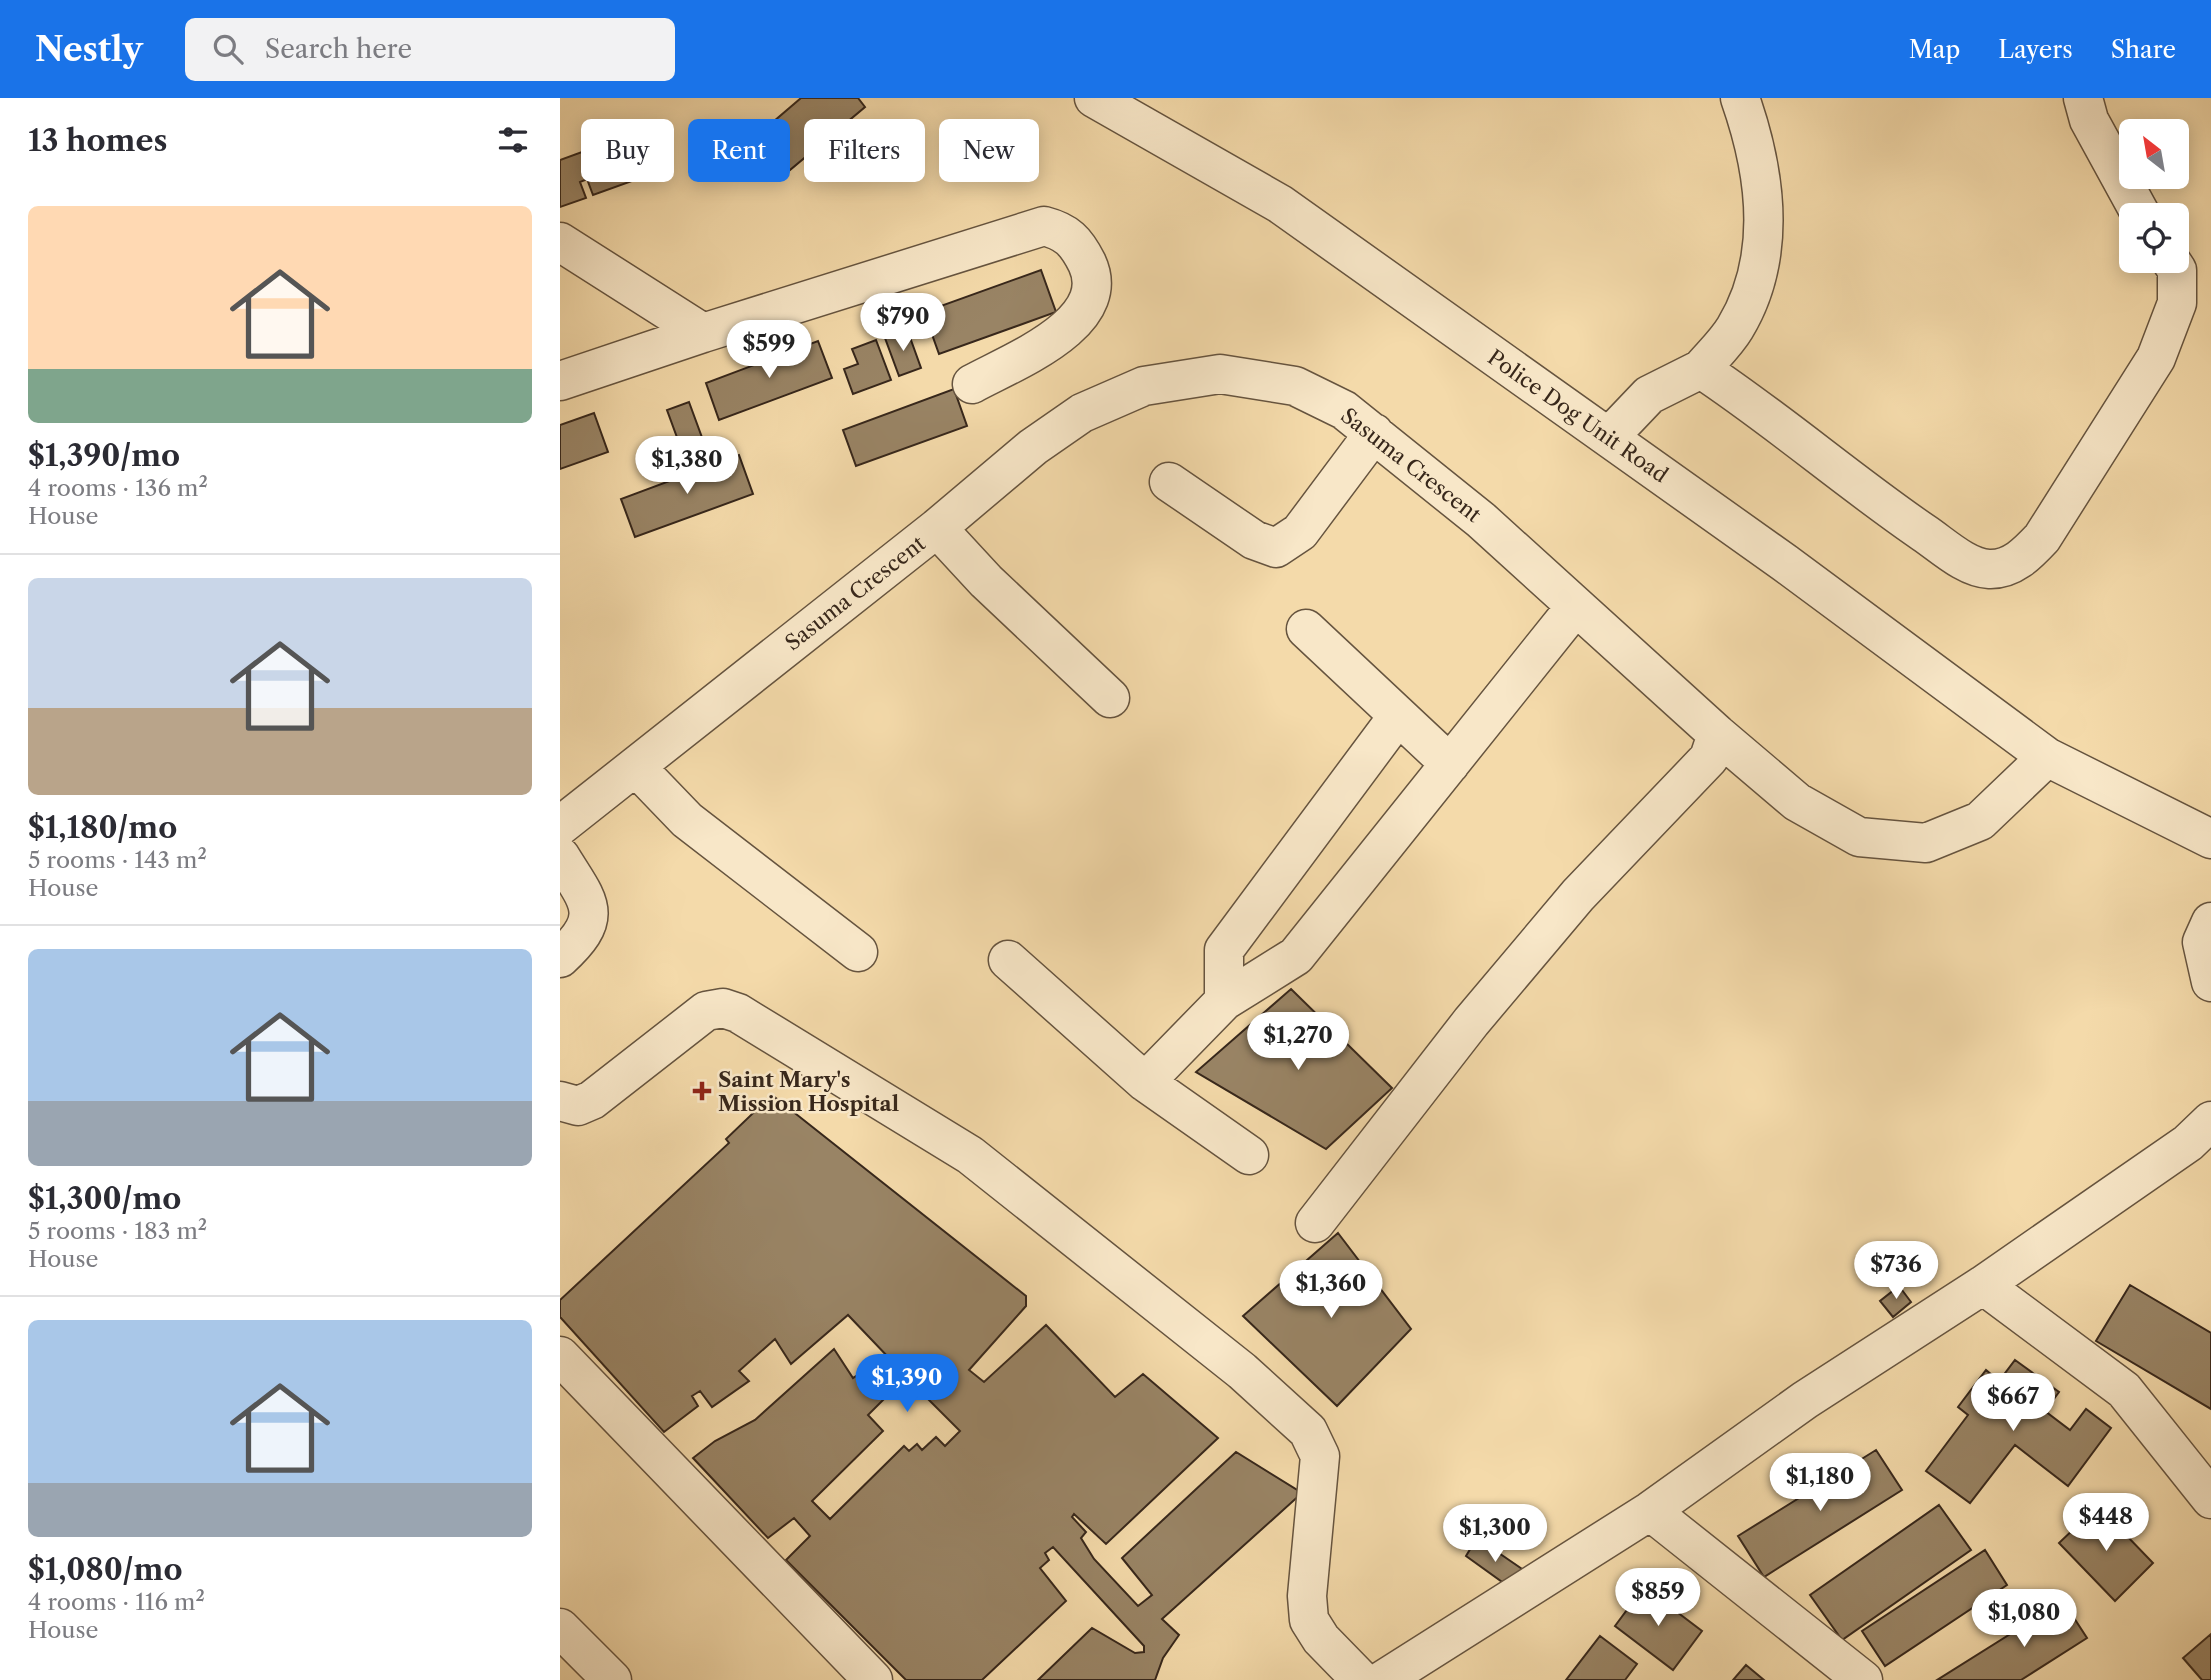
<!DOCTYPE html>
<meta charset="utf-8">
<style>
:root{--surface:#fff;--page:#f2f2f3;--text:#2b2b33;--muted:#7c7c81;--line:#e1e1e2;--accent:#1a73e8}
body{margin:0;font-family:"Libre Caslon Text",serif;background:var(--page);color:var(--text);height:100vh;display:flex;flex-direction:column;font-size:26px;white-space:nowrap}
*{box-sizing:border-box;margin:0}
p{font-size:23px;color:var(--muted)}
.icon{flex:none;width:38px;height:38px;fill:none;stroke:currentColor;stroke-width:2;stroke-linecap:round;stroke-linejoin:round}
.map{position:relative;flex:1;overflow:hidden}
.sheet{display:flex;flex-direction:column;background:var(--surface);width:560px}
.sheet>*{flex:none}
.guide{position:absolute;left:21px;top:21px;width:665px;height:63px;display:flex;gap:14px}
.needle{width:46px;rotate:329deg}
.buttons{position:absolute;left:1559px;top:21px;display:grid;gap:14px}
.buttons a{display:grid;place-items:center;width:70px;height:70px;border-radius:10px;background:var(--surface);box-shadow:0 4px 18px #0003;font-size:35px}
.price{position:absolute;translate:-50% -60px;padding:0 16px;border-radius:24px;background:#fff;color:#222;font-size:23px;line-height:46px;filter:drop-shadow(0 2px 4px #0008)}
.price::after{content:'';position:absolute;left:50%;top:42px;width:21px;height:16px;margin-left:-10px;background:inherit;clip-path:polygon(0 0,100% 0,50% 100%)}
.price.on{background:var(--accent);color:#fff}
ul{padding:0;list-style:none}
li{display:grid;align-content:center;gap:14px;height:371px;padding:0 28px}
li+li{border-top:2px solid var(--line)}
li span{display:grid;place-items:center;height:217px;border-radius:10px;color:#555}
li>.icon{margin-inline-start:auto}
span .icon{width:126px;height:126px;fill:#fffc;stroke-width:1}
li b{font-size:30px}
h2{display:flex;justify-content:space-between;align-items:center;height:84px;padding:0 28px;font-size:30px}
.pill{padding:0 24px;border-radius:10px;background:var(--surface);box-shadow:0 4px 18px #0003;font-size:24px;line-height:63px}
.pill.on{background:var(--accent);color:#fff}
header{display:flex;align-items:center;gap:42px;box-sizing:border-box;height:98px;padding:0 35px;background:var(--accent);color:#fff}
header strong{font-size:33px}
nav{display:flex;gap:38px;margin-inline-start:auto;font-size:24px}
.search{width:490px;height:63px;background:var(--page);display:flex;align-items:center;gap:18px;box-sizing:border-box;padding:0 24px;border-radius:10px;color:var(--muted);font-size:26px}
main{display:flex;flex:1;min-height:0}
.map>svg:first-child{display:block}
</style>
<header>
<strong>Nestly</strong>
<div class="search"><svg class="icon" aria-label="search" viewBox="0 0 24 24"><circle cx="10" cy="10" r="6"/><path d="M15 15l6 6"/></svg>Search here</div>
<nav><a>Map</a><a>Layers</a><a>Share</a></nav>
</header>
<main>
<section class="sheet">
<h2>13 homes<svg class="icon" aria-label="filters" viewBox="0 0 24 24"><path d="M4 7h16M4 17h16"/><circle cx="9" cy="7" r="2"/><circle cx="15" cy="17" r="2"/></svg></h2>
<ul>
<li><span style="background:linear-gradient(#ffd9b3 75%,#7fa58c 0)"><svg class="icon" aria-label="home" viewBox="0 0 24 24"><path d="M3 11l9-7 9 7M6 9v11h12V9"/></svg></span><div><b>$1,390/mo</b><p>4 rooms · 136 m²</p><p>House</p></div></li>
<li><span style="background:linear-gradient(#c9d6e8 60%,#b9a48a 0)"><svg class="icon" aria-label="home" viewBox="0 0 24 24"><path d="M3 11l9-7 9 7M6 9v11h12V9"/></svg></span><div><b>$1,180/mo</b><p>5 rooms · 143 m²</p><p>House</p></div></li>
<li><span style="background:linear-gradient(#a9c7e8 70%,#9aa5b1 0)"><svg class="icon" aria-label="home" viewBox="0 0 24 24"><path d="M3 11l9-7 9 7M6 9v11h12V9"/></svg></span><div><b>$1,300/mo</b><p>5 rooms · 183 m²</p><p>House</p></div></li>
<li><span style="background:linear-gradient(#a9c7e8 75%,#9aa5b1 0)"><svg class="icon" aria-label="home" viewBox="0 0 24 24"><path d="M3 11l9-7 9 7M6 9v11h12V9"/></svg></span><div><b>$1,080/mo</b><p>4 rooms · 116 m²</p><p>House</p></div></li>
</ul>
</section>
<div class="map">
<svg width="1651" height="1582" viewBox="0 0 1651 1582">
<rect width="100%" height="100%" fill="#f4daaa"/>
<filter id="stains"><feTurbulence type="fractalNoise" baseFrequency=".00286" numOctaves="4"/><feColorMatrix values="0 0 0 0 .2 0 0 0 0 .09 0 0 0 0 .02 0 0 0 .5 -.17"/></filter>
<radialGradient id="worn" r=".72"><stop offset=".6" stop-color="#630" stop-opacity="0"/><stop offset="1" stop-color="#630" stop-opacity=".3"/></radialGradient>
<path fill="#998465" stroke="#37271b" stroke-width="2" fill-rule="evenodd" d="M 241,0 L 298,0 L 305,9 L 224,77 L 193,41 Z
M 71,36 L 86,78 L 33,97 L 27,81 L 20,84 L 26,100 L 0,109 L 0,62 Z
M 481,172 L 496,214 L 379,256 L 364,214 Z
M 347,231 L 361,270 L 339,278 L 325,240 Z
M 316,242 L 331,282 L 293,296 L 284,271 L 298,266 L 292,251 Z
M 258,243 L 272,280 L 159,322 L 146,285 Z
M 394,291 L 407,328 L 296,368 L 283,332 Z
M 129,304 L 144,345 L 122,353 L 107,312 Z
M 34,315 L 48,354 L 0,371 L 0,327 Z
M 179,357 L 193,396 L 75,439 L 61,401 Z
M 731,891 L 832,990 L 766,1051 L 636,974 Z
M 212,997 L 466,1198 L 466,1208 L 409,1272 L 424,1284 L 486,1227 L 555,1299 L 583,1276 L 658,1340 L 546,1446 L 514,1416 L 512,1419 L 526,1434 L 521,1440 L 534,1461 L 578,1508 L 592,1497 L 562,1460 L 676,1354 L 742,1395 L 602,1521 L 619,1537 L 603,1560 L 595,1582 L 478,1582 L 532,1530 L 575,1555 L 584,1554 L 584,1548 L 493,1449 L 485,1455 L 489,1462 L 480,1470 L 506,1503 L 422,1582 L 346,1582 L 226,1462 L 250,1438 L 234,1420 L 208,1440 L 133,1360 L 155,1343 L 195,1322 L 274,1251 L 293,1280 L 308,1270 L 315,1275 L 330,1261 L 288,1217 L 231,1266 L 215,1241 L 179,1273 L 189,1283 L 152,1309 L 140,1293 L 132,1298 L 138,1308 L 104,1334 L 0,1219 L 0,1202 L 169,1045 L 166,1041 ZM 346,1279 L 400,1333 L 385,1348 L 376,1339 L 362,1352 L 357,1346 L 349,1353 L 344,1348 L 270,1421 L 252,1403 L 323,1333 L 308,1317 Z
M 778,1135 L 851,1231 L 777,1308 L 683,1218 Z
M 1570,1187 L 1651,1235 L 1651,1311 L 1536,1243 Z
M 1339,1188 L 1351,1204 L 1333,1219 L 1320,1203 Z
M 1455,1262 L 1499,1294 L 1485,1313 L 1510,1332 L 1526,1311 L 1551,1330 L 1508,1388 L 1455,1347 L 1410,1405 L 1366,1373 L 1408,1317 L 1398,1309 L 1426,1272 L 1439,1283 Z
M 1316,1352 L 1342,1392 L 1204,1479 L 1178,1438 Z
M 1379,1407 L 1411,1452 L 1282,1542 L 1250,1497 Z
M 1538,1408 L 1593,1465 L 1555,1503 L 1499,1445 Z
M 917,1440 L 965,1473 L 952,1491 L 906,1458 Z
M 1425,1452 L 1447,1487 L 1325,1568 L 1302,1533 Z
M 1084,1489 L 1142,1533 L 1113,1572 L 1055,1528 Z
M 1503,1503 L 1527,1540 L 1461,1582 L 1377,1582 Z
M 1651,1536 L 1651,1582 L 1642,1582 L 1623,1560 Z
M 1040,1538 L 1077,1566 L 1065,1582 L 1006,1582 Z
M 1186,1567 L 1204,1582 L 1173,1582 Z"/>
<g fill="none" stroke-linecap="round" stroke-linejoin="round">
<g stroke="#66543f" stroke-width="41">
<path id="minor" d="M 534,0 L 720,106 L 1225,465 L 1487,659
M 1523,0 L 1529,22 L 1581,117
M 0,144 L 143,235 L 484,128 C 507,134 516,143 527,165 C 555,225 452,264 412,286
M 1141,271 C 1152,258 1166,245 1175,230 C 1218,159 1206,74 1180,0
M 0,283 L 143,235
M 1049,339 L 1089,297 L 1141,271 C 1218,322 1288,383 1364,435 C 1382,447 1406,470 1429,471 C 1452,472 1468,455 1482,440 L 1596,260 L 1617,205 L 1617,172 L 1611,163
M 609,384 L 694,442 L 716,450 L 740,434 L 814,335
M 377,430 L 426,483 L 550,600
M 746,531 L 890,666
M 76,669 L 127,722 L 298,854
M 0,728 L 377,430 L 473,349 L 522,315 L 584,288 L 660,276 L 735,288 L 784,312 L 921,422 L 1157,636 L 1237,704 L 1299,739 L 1366,745 L 1420,723 L 1487,659 L 1651,741
M 0,758 C 28,804 47,817 0,860
M 1651,824 L 1642,844 L 1651,884
M 448,862 L 585,984 L 689,1057
M 664,903 L 736,858 L 1016,508
M 585,984 L 664,903 L 664,852 L 838,618
M 0,1003 L 18,1008 L 32,1002 L 146,913 L 163,910 L 178,915 L 410,1057 L 682,1273 L 748,1333 L 760,1358 L 747,1498 L 749,1522 L 761,1541 L 801,1582
M 755,1125 L 911,924 L 1018,797 L 1149,660 L 1157,636
M 1423,1187 L 1564,1292 L 1651,1401
M 0,1258 L 313,1582
M 1090,1413 L 1303,1582
M 0,1530 L 52,1582
M 823,1582 L 1090,1413 L 1245,1302 L 1423,1187 L 1628,1045 L 1651,1023"/>
</g>
<use href="#minor" stroke="#f8e7c8" stroke-width="38"/>
</g>
<path fill="#8f2418" stroke="#f8e7c8" stroke-width="2.5" d="M138.5 982.5h7v7h7v7h-7v7h-7v-7h-7v-7h7z"/>
<g text-anchor="middle" dominant-baseline="central" stroke-width="5" stroke-linejoin="round" paint-order="stroke">
<g font-size="21" fill="#37271b" stroke="#f8e7c8">
<text transform="translate(1018 318) rotate(35)">Police Dog Unit Road</text>
<text transform="translate(851 367) rotate(38)">Sasuma Crescent</text>
<text transform="translate(295 495) rotate(-38)">Sasuma Crescent</text>
</g>
<g font-size="21" font-weight="bold" fill="#37271b" stroke="#f8e7c8" text-anchor="start">
<text x="158" y="981">Saint Mary's<tspan x="158" dy="24">Mission Hospital</tspan></text>
</g>
</g>
<rect width="100%" height="100%" filter="url(#stains)"/>
<rect width="100%" height="100%" fill="url(#worn)"/>
</svg>
<div class="buttons">
<a><svg class="needle" viewBox="-14 -14 28 28"><path d="M0-13l5 13h-10z" fill="#e53935"/><path d="M0 13l5-13h-10z" fill="#7c7c81"/></svg></a>
<a><svg class="icon" aria-label="locate" viewBox="0 0 24 24"><circle cx="12" cy="12" r="6"/><path d="M12 2v4M12 18v4M2 12h4M18 12h4"/></svg></a>
</div>
<b class="price" style="left:343px;top:255px">$790</b>
<b class="price" style="left:209px;top:282px">$599</b>
<b class="price" style="left:127px;top:398px">$1,380</b>
<b class="price" style="left:738px;top:974px">$1,270</b>
<b class="price" style="left:1336px;top:1203px">$736</b>
<b class="price" style="left:771px;top:1222px">$1,360</b>
<b class="price on" style="left:347px;top:1316px">$1,390</b>
<b class="price" style="left:1453px;top:1335px">$667</b>
<b class="price" style="left:1260px;top:1415px">$1,180</b>
<b class="price" style="left:1546px;top:1455px">$448</b>
<b class="price" style="left:935px;top:1466px">$1,300</b>
<b class="price" style="left:1098px;top:1530px">$859</b>
<b class="price" style="left:1464px;top:1551px">$1,080</b>
<div class="guide">
<a class="pill">Buy</a>
<a class="pill on">Rent</a>
<a class="pill">Filters</a>
<a class="pill">New</a>
</div>
</div>
</main>
